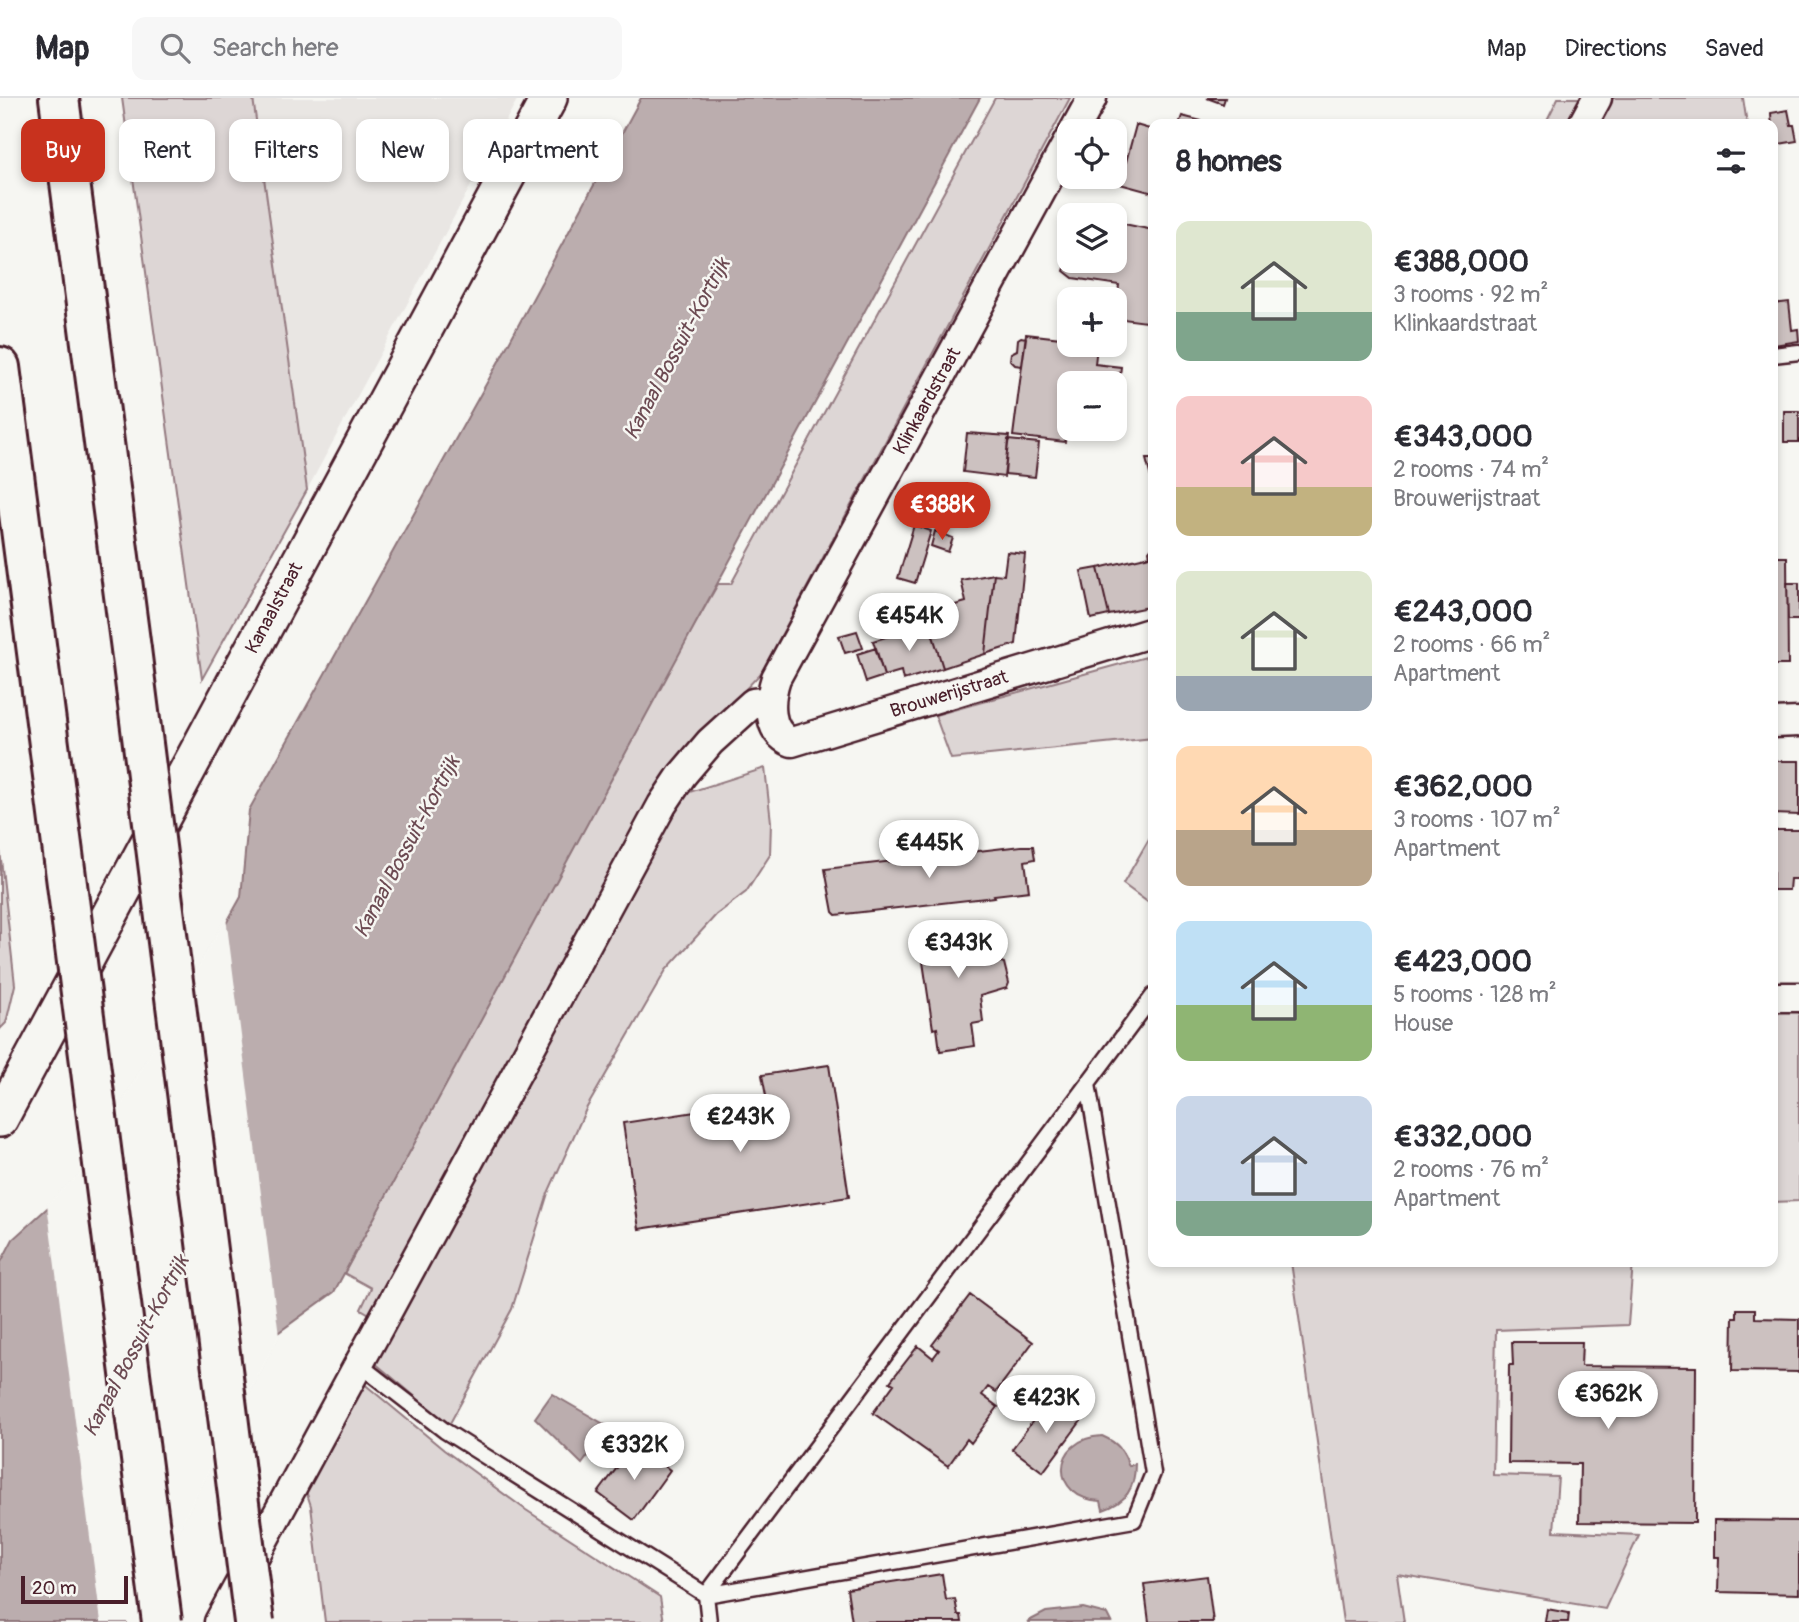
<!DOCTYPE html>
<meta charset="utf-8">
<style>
:root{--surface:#fff;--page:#f7f7f7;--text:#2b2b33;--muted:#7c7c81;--line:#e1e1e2;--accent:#c8321e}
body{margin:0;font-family:Pangolin,sans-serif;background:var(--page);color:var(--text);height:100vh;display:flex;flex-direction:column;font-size:26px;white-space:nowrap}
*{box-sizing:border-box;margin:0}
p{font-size:23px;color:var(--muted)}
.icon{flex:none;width:38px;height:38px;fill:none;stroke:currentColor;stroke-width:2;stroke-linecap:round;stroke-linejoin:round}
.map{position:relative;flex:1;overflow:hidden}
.panel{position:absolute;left:1148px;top:21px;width:630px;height:1148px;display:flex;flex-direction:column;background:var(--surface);border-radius:14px;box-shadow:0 4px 10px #0003}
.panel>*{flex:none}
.top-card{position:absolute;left:21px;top:21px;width:665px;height:63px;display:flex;gap:14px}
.fabs{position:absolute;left:1057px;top:21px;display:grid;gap:14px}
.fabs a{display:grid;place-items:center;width:70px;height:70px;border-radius:14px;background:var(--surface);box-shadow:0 4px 10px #0003;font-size:35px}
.scale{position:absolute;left:21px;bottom:18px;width:107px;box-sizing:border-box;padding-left:7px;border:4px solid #4a1f2b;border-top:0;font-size:19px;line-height:24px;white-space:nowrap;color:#4a1f2b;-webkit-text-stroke:5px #f6f6f2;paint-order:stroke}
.price{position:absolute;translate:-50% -60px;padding:0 16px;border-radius:24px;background:#fff;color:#222;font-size:23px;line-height:46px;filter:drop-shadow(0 2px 4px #0008)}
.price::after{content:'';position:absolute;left:50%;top:42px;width:21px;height:16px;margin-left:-10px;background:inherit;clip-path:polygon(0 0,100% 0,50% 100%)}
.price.active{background:var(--accent);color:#fff}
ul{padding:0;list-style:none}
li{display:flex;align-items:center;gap:21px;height:175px;padding:0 28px}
li span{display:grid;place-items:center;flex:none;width:196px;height:140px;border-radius:14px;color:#555}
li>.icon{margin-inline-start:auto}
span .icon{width:84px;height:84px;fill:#fffc;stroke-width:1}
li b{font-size:30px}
h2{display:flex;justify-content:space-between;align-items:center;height:84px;padding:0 28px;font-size:30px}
.pill{padding:0 24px;border-radius:14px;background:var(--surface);box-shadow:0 4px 10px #0003;font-size:24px;line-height:63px}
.pill.active{background:var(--accent);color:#fff}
header{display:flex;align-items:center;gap:42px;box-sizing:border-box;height:98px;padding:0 35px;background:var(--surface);border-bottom:2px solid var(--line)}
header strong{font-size:33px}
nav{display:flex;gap:38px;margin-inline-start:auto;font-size:24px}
.search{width:490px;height:63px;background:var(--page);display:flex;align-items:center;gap:18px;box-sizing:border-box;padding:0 24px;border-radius:14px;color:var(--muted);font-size:26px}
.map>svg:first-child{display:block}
</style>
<header>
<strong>Map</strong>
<div class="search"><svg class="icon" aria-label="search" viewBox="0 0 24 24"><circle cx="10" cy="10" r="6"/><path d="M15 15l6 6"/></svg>Search here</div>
<nav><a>Map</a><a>Directions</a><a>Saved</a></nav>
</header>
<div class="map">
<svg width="1799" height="1524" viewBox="0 0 1799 1524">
<rect width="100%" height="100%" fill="#f6f6f2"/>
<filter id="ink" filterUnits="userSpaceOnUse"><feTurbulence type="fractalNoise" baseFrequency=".0143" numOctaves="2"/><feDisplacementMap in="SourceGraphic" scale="14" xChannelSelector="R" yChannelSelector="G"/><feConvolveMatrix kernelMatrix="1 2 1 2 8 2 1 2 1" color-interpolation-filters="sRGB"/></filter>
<g filter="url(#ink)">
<path fill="#e9e6e3" d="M 253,0 L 518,0 L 307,392 Z"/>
<path fill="#ddd6d5" stroke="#947a80" stroke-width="2" d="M 122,0 L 253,0 L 307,392 L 202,581 Z
M 995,0 L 1070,0 L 761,575 L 720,618 L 373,1218 L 361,1211 L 371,1190 L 344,1175 L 682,549 L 718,486 L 731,486 Z
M 1558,0 L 1743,0 L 1747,26 L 1545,26 Z
M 1153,557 L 1153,640 L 951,661 L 935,617 Z
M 765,670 L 771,724 L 770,757 L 746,794 L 716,817 L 666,872 L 586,1011 L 548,1095 L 512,1211 L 449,1327 L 375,1265 L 680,697 Z
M 1153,734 L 1153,808 L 1123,786 Z
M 0,752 L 15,887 L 6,925 L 0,931 Z
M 1799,908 L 1799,1103 L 1773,1104 L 1773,909 Z
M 1291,1164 L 1633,1164 L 1628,1227 L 1496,1232 L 1493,1377 L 1558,1379 L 1554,1433 L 1639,1437 L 1605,1511 L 1397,1476 L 1404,1524 L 1343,1524 Z
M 362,1284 L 444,1352 L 526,1412 L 660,1499 L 664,1524 L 325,1524 L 311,1408 L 301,1378 Z"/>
<path fill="#bbadae" stroke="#8e747a" stroke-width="2" d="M 641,0 L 980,0 L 334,1194 L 275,1237 L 127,1524 L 0,1524 L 0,1166 L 13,1141 L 88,1073 L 241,799 L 249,712 L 499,263 Z
M 552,1296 L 609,1329 L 582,1366 L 535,1320 Z
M 1102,1338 C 1118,1345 1123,1352 1129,1368 L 1135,1366 C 1135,1391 1126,1404 1103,1412 L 1101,1403 C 1049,1401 1051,1340 1102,1338 Z
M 1083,1510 L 1107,1516 L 1111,1524 L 1027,1524 L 1046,1514 Z"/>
<path fill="#f6f6f2" d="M 226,819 L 279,1238 L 131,1524 L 101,1524 L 47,1106 L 85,1071 Z"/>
<path fill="#ccc1c0" stroke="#4a1f2b" stroke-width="2" d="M 1207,0 L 1225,0 L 1223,6 Z
M 1788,12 L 1791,27 L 1794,27 L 1797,43 L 1773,47 L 1771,15 Z
M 1182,18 L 1213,26 L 1179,26 Z
M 1136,27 L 1153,32 L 1153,95 L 1120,86 Z
M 1115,124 L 1153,132 L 1153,211 L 1148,210 L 1146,224 L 1115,220 L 1119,187 L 1073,180 L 1064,173 L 1069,158 L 1069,163 L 1115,163 Z
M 1789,204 L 1792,232 L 1798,231 L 1799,243 L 1774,247 L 1773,206 Z
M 1026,236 L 1069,241 L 1069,247 L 1097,248 L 1095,266 L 1121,269 L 1115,317 L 1115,285 L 1069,285 L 1069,323 L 1065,344 L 1013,338 Z
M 1021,239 L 1026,240 L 1022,268 L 1015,267 L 1010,262 L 1011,255 L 1017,252 L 1018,241 Z
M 1784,313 L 1799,313 L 1799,344 L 1784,344 Z
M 967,335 L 1009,338 L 1004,379 L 963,374 Z
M 1008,342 L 1039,345 L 1035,379 L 1005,376 Z
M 1146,361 L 1153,361 L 1153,387 Z
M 914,427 L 931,433 L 915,485 L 898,480 Z
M 935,433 L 953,440 L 948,454 L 931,448 Z
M 1153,448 L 1153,508 L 1109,517 L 1098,470 L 1150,458 L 1149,453 Z
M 1007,454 L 1025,456 L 1016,546 L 985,556 L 994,476 L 1004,477 Z
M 1773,459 L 1787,459 L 1788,567 L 1773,567 L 1773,516 L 1775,517 L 1775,506 L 1773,506 Z
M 1098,470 L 1109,517 L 1091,521 L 1081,473 Z
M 994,476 L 985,556 L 943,570 L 926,515 L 966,504 L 961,482 Z
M 1787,485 L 1799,485 L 1799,522 L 1788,522 Z
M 926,516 L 929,525 L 889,538 L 886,529 Z
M 929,525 L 943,570 L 903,582 L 901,573 L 884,578 L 873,543 Z
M 857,533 L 863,550 L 845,555 L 839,538 Z
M 876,550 L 884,578 L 866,584 L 857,556 Z
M 1773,663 L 1799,663 L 1799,717 L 1774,716 L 1774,732 L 1799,732 L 1799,781 L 1790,781 L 1789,792 L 1773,792 Z
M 1021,748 L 1033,748 L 1035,761 L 1025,763 L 1029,793 L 994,797 L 995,799 L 836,817 L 833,814 L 825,771 Z
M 977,821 L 984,865 L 998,863 L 1004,865 L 1009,885 L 1007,890 L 980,898 L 983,924 L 972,926 L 975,948 L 940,953 L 937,930 L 933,931 L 918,830 Z
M 829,967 L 849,1099 L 639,1131 L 623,1025 L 767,1003 L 762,977 Z
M 970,1197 L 1033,1244 L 996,1294 L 988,1289 L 982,1297 L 998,1309 L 971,1345 L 967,1341 L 948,1368 L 873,1315 L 894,1286 L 890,1284 L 918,1248 L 933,1260 L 939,1252 L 932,1247 Z
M 1737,1211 L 1755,1211 L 1755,1220 L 1799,1221 L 1799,1274 L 1732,1273 L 1733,1220 L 1737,1220 Z
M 1512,1244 L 1582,1244 L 1581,1268 L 1696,1269 L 1695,1425 L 1579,1424 L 1580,1366 L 1508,1365 L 1509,1267 L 1513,1267 Z
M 1050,1300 L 1081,1323 L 1043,1374 L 1012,1351 Z
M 635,1346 L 670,1372 L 634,1422 L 598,1395 Z
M 1714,1422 L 1799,1423 L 1799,1496 L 1718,1494 L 1719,1459 L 1714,1459 Z
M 942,1476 L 946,1502 L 955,1501 L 958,1517 L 961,1517 L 962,1524 L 852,1524 L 847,1491 Z
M 1207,1478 L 1213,1524 L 1149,1524 L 1144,1486 Z
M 1547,1511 L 1569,1515 L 1568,1524 L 1545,1524 Z"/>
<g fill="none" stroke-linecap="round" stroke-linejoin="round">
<g stroke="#4a1f2b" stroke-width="19">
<path id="service" d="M 1773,257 L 1799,254
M 360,1267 L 445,1333 L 706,1497 L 1134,1422 L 1153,1375 L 1088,986
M 709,1524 L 706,1497 L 1153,898"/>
</g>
<g stroke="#4a1f2b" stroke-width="33">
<path id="minor" d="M 1583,26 L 1597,0
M 1074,33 L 1092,0
M 1069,42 L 776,580 C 769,601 766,635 792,644 L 1153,534
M 1773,625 L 1799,624
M 1773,899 L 1799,899
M 219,1524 L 662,707 L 682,677 L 710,644 L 753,605 L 771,603"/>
</g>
<g stroke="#4a1f2b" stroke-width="40">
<path id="tertiary" d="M 0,1021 L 549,0"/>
</g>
<g stroke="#4a1f2b" stroke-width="44">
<path id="motorway" d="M 59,0 L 131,551
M 0,269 L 55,693"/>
</g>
<use href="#service" stroke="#f6f6f2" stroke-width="14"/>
<use href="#minor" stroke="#f6f6f2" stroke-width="28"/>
<use href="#tertiary" stroke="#f6f6f2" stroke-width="35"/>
<use href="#motorway" stroke="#f6f6f2" stroke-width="38"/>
<g stroke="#4a1f2b" stroke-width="44" stroke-linecap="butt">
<path id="motorway-bridge" d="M 131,551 L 254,1524
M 55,693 L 162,1524"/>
</g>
<use href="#motorway-bridge" stroke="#f6f6f2" stroke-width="38"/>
</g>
</g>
<g text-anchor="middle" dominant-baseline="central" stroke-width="5" stroke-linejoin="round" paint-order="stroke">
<g font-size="19" fill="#4a1f2b" stroke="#f6f6f2">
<text transform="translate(927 303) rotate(-61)">Klinkaardstraat</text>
<text transform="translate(274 510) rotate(-62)">Kanaalstraat</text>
<text transform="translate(949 596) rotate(-17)">Brouwerijstraat</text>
</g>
<g font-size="21" font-style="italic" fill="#6c4a52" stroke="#f6f6f2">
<text transform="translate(677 251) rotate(-62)">Kanaal Bossuit-Kortrijk</text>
<text transform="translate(407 749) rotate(-62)">Kanaal Bossuit-Kortrijk</text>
<text transform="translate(136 1248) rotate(-62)">Kanaal Bossuit-Kortrijk</text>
</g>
</g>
</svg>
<div class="fabs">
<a><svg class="icon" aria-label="locate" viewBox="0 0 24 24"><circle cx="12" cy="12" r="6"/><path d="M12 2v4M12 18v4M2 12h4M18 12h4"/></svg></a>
<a><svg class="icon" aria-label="layers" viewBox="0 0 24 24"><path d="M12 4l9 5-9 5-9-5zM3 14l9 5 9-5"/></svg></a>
<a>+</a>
<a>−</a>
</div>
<div class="scale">20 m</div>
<b class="price active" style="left:942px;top:444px">€388K</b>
<b class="price" style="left:909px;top:555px">€454K</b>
<b class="price" style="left:929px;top:782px">€445K</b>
<b class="price" style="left:958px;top:882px">€343K</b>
<b class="price" style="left:740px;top:1056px">€243K</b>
<b class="price" style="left:1608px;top:1333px">€362K</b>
<b class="price" style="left:1046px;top:1337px">€423K</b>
<b class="price" style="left:634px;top:1384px">€332K</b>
<div class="top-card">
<a class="pill active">Buy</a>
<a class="pill">Rent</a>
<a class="pill">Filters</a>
<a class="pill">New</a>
<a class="pill">Apartment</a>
</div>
<section class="panel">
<h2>8 homes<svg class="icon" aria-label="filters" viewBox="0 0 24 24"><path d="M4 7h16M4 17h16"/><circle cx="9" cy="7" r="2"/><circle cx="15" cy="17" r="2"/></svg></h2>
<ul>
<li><span style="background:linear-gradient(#dfe7d0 65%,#7fa58c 0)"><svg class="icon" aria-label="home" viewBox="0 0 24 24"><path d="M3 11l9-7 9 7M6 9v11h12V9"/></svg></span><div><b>€388,000</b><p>3 rooms · 92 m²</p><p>Klinkaardstraat</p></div></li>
<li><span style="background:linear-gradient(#f6c9c9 65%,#c2b280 0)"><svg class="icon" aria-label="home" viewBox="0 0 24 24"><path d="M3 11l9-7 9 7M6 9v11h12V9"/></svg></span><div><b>€343,000</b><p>2 rooms · 74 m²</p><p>Brouwerijstraat</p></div></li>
<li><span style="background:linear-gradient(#dfe7d0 75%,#9aa5b1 0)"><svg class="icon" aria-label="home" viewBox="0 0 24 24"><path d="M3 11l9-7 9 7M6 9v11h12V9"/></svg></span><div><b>€243,000</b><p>2 rooms · 66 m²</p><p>Apartment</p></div></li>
<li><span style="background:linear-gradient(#ffd9b3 60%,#b9a48a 0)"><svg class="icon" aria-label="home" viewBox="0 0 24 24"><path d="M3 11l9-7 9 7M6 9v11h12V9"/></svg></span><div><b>€362,000</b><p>3 rooms · 107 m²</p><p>Apartment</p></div></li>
<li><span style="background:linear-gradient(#bfe0f5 60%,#8fb573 0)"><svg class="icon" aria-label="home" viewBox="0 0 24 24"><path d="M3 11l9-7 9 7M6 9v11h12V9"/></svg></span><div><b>€423,000</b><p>5 rooms · 128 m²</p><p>House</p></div></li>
<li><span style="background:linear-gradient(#c9d6e8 75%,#7fa58c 0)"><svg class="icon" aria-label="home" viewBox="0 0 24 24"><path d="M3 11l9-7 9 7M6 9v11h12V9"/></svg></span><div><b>€332,000</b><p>2 rooms · 76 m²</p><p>Apartment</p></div></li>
</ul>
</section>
</div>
